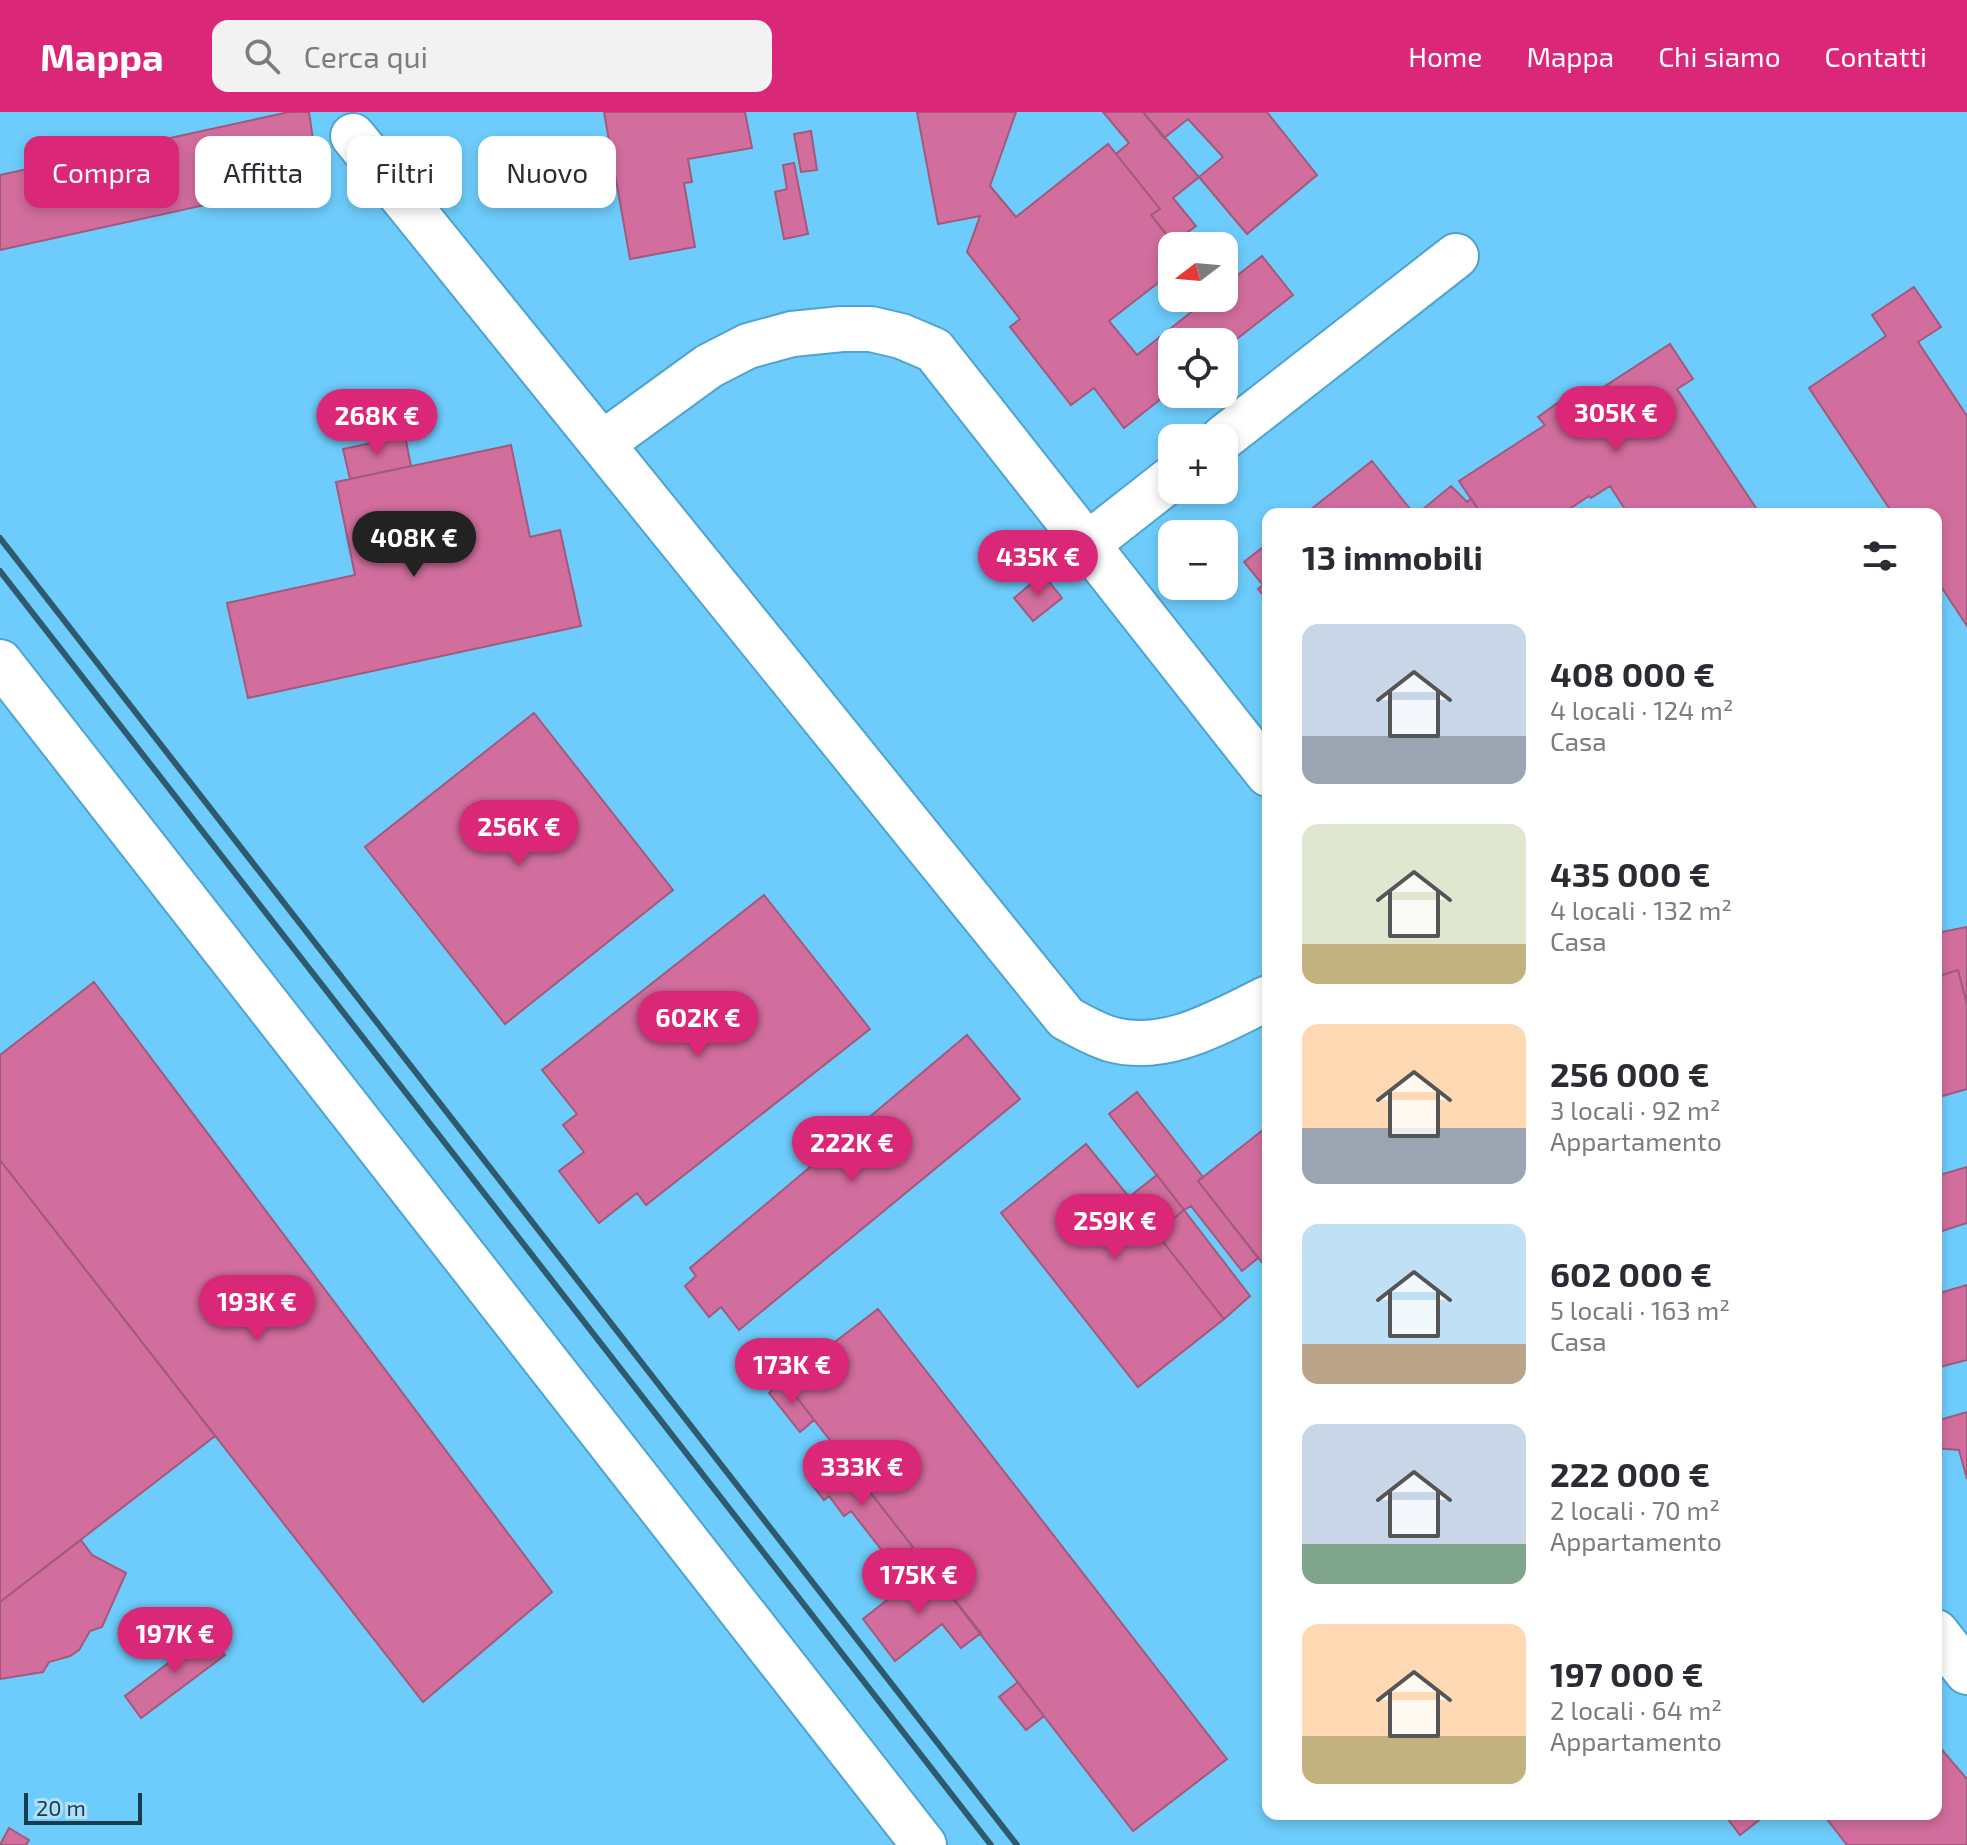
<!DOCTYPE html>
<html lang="it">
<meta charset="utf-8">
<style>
:root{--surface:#fff;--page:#f2f2f3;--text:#2b2b33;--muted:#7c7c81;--accent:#db2777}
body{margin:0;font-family:"Exo 2",sans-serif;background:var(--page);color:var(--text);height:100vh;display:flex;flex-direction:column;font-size:30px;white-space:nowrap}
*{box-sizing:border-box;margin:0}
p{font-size:26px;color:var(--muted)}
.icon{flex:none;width:44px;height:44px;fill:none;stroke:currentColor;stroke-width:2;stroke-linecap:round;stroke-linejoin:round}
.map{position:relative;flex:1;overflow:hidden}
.panel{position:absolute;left:1262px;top:396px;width:680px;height:1312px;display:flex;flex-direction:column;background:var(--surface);border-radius:16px;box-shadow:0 4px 12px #0003}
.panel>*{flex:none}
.hud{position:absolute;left:24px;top:24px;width:760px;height:72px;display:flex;gap:16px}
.needle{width:52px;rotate:254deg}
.buttons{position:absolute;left:1158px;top:120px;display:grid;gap:16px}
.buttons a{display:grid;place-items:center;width:80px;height:80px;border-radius:16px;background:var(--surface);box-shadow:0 4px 12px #0003;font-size:40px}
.scale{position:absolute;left:24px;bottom:20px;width:118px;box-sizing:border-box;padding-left:8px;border:4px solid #183c4d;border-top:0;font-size:22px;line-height:28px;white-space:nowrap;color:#183c4d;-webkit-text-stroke:6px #b0e0f9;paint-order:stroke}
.price{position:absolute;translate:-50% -68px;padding:0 18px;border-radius:28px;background:var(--accent);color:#fff;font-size:26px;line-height:52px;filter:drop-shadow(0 2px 4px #0008)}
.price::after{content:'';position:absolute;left:50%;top:48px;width:24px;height:18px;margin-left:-12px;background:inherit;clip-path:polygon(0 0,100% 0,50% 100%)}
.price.on{background:#222;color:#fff}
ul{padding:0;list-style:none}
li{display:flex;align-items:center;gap:24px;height:200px;padding:0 40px}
li span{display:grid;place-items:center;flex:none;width:224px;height:160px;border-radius:16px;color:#555}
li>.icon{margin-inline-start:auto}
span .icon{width:96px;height:96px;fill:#fffc;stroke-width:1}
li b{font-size:34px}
h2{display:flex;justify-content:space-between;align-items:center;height:96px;padding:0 40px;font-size:34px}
.pill{padding:0 28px;border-radius:16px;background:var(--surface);box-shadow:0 4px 12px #0003;font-size:28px;line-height:72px}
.pill.on{background:var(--accent);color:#fff}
header{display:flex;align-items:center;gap:48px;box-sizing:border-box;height:112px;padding:0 40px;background:var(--accent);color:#fff}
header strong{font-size:38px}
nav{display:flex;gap:44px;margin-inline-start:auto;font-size:28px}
.search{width:560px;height:72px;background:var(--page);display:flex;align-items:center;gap:20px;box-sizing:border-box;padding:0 28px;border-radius:16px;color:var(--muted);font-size:30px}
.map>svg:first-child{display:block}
</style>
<header>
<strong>Mappa</strong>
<div class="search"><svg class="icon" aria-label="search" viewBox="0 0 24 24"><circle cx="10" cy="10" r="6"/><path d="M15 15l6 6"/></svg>Cerca qui</div>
<nav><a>Home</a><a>Mappa</a><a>Chi siamo</a><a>Contatti</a></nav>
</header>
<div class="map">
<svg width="1967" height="1733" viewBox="0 0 1967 1733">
<rect width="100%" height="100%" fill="#93d5f7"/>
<path fill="#6dccfb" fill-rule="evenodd" d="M 0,0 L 1967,0 L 1967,1733 L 0,1733 ZM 1172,134 L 1224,134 L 1224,186 L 1172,186 ZM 1172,230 L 1224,230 L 1224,282 L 1172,282 ZM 1172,326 L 1224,326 L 1224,378 L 1172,378 ZM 1268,402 L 1936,402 L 1936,1702 L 1268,1702 ZM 1172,422 L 1224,422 L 1224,474 L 1172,474 Z"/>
<path fill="#d26e9e" stroke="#a25a7c" stroke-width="2" d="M 289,0 L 309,0 L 319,68 L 0,138 L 0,63 Z
M 604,0 L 745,0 L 752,36 L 688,47 L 692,70 L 684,71 L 695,135 L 630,147 Z
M 917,0 L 1016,0 L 990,74 L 1016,105 L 1108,32 L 1160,97 L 1151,103 L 1176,134 L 1172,134 L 1172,160 L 1109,209 L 1137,243 L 1209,186 L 1224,186 L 1224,174 L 1262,144 L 1293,183 L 1224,237 L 1224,230 L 1172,230 L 1172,278 L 1124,316 L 1094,276 L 1071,293 L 1010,215 L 1020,207 L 967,140 L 980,104 L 938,112 Z
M 1103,0 L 1143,0 L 1199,65 L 1173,86 L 1196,114 L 1173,131 L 1151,103 L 1160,97 L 1116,42 L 1129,31 Z
M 1143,0 L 1267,0 L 1317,63 L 1247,122 L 1199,65 L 1223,45 L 1188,7 L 1164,26 Z
M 811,19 L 817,58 L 801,60 L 794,22 Z
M 794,51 L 808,122 L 784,127 L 775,80 L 787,77 L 783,53 Z
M 1914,175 L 1941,215 L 1918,230 L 1967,304 L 1967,514 L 1936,467 L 1936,402 L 1893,402 L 1809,276 L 1886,224 L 1872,203 Z
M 1670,232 L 1693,267 L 1677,277 L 1760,402 L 1628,402 L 1610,374 L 1591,386 L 1589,384 L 1562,402 L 1481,402 L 1459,369 L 1545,313 L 1538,305 L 1559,290 L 1565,300 Z
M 405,324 L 411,354 L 350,367 L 343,337 Z
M 511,333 L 530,425 L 560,418 L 581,514 L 248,586 L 227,491 L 355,463 L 336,370 Z
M 1372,349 L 1414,402 L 1305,402 Z
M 1451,374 L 1467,390 L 1471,386 L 1481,402 L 1417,402 Z
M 1268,431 L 1268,489 L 1258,477 L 1263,473 L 1244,450 Z
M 1043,462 L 1062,486 L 1033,509 L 1014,486 Z
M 534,601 L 673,778 L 505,912 L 365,735 Z
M 764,783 L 870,917 L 646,1093 L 637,1081 L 599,1111 L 559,1059 L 584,1040 L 563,1013 L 577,1002 L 542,958 Z
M 1967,815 L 1967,892 L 1958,858 L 1936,865 L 1936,821 Z
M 1958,858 L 1967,892 L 1967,977 L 1936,986 L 1936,865 Z
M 94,870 L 552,1480 L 423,1590 L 0,1048 L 0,943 Z
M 967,923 L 1020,987 L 739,1218 L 721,1195 L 709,1205 L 685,1174 L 696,1164 L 690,1156 Z
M 1137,980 L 1203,1065 L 1198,1069 L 1258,1146 L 1242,1159 L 1191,1094 L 1184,1098 L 1109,1002 Z
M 1268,1014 L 1268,1158 L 1198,1069 Z
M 1086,1032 L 1129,1085 L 1157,1063 L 1184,1098 L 1156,1121 L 1224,1207 L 1138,1275 L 1001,1101 Z
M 0,1048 L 215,1324 L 0,1490 Z
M 1967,1055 L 1967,1111 L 1936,1121 L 1936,1064 Z
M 1184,1098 L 1250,1184 L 1224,1207 L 1156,1121 Z
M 1967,1173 L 1967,1248 L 1936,1256 L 1936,1182 Z
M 878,1197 L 1227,1647 L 1133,1719 L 784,1269 Z
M 784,1269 L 814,1308 L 800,1320 L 769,1281 Z
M 1967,1300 L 1967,1367 L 1959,1338 L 1936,1336 L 1936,1309 Z
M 843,1346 L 913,1435 L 892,1451 L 851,1399 L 844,1404 L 829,1384 L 824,1388 L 811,1371 Z
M 81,1428 L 92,1443 L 126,1461 L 102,1515 L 90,1519 L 79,1538 L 70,1544 L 49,1550 L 43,1560 L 0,1567 L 0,1490 Z
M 929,1455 L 981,1521 L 961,1536 L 942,1512 L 895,1549 L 863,1507 Z
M 208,1521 L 225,1543 L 141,1606 L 125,1584 Z
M 1018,1570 L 1044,1604 L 1026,1618 L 999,1585 Z
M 1936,1631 L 1967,1667 L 1967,1733 L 1847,1733 L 1823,1702 L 1936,1702 Z
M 1724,1702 L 1767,1702 L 1740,1723 Z
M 9,1716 L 29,1728 L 26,1733 L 0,1733 Z"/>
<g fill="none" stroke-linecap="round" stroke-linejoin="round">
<g stroke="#4ea4cd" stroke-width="48">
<path id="minor" d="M 353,24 L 1066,906 C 1080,914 1094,922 1110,927 C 1166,943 1220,909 1268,886
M 1223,326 L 1456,144
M 603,331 L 709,254 L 748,234 L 792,222 L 842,217 L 871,217 L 901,224 L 934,238 L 1268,662
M 1088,432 L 1172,366
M 0,550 L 924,1733
M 1936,1520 L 1967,1560"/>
</g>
<use href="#minor" stroke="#fff" stroke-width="44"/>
<path stroke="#2f596d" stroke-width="6" d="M 0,426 L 1017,1733
M 0,459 L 991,1733"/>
</g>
</svg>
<div class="buttons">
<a><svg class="needle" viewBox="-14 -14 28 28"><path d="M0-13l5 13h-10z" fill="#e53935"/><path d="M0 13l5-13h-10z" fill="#7c7c81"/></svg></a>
<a><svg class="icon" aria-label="locate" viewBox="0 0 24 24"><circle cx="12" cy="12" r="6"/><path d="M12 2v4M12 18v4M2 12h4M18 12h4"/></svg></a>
<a>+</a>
<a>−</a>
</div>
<div class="scale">20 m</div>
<b class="price" style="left:1616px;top:342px">305K €</b>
<b class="price" style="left:377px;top:345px">268K €</b>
<b class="price on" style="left:414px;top:467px">408K €</b>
<b class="price" style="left:1038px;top:486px">435K €</b>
<b class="price" style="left:519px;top:756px">256K €</b>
<b class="price" style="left:698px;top:947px">602K €</b>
<b class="price" style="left:852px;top:1072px">222K €</b>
<b class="price" style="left:1115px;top:1150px">259K €</b>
<b class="price" style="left:257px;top:1231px">193K €</b>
<b class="price" style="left:792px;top:1294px">173K €</b>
<b class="price" style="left:862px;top:1396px">333K €</b>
<b class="price" style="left:919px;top:1504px">175K €</b>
<b class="price" style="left:175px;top:1563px">197K €</b>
<div class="hud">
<a class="pill on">Compra</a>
<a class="pill">Affitta</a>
<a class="pill">Filtri</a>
<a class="pill">Nuovo</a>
</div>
<section class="panel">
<h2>13 immobili<svg class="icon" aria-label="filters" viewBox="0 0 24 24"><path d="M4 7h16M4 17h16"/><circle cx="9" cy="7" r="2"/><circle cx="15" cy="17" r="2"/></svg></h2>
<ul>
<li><span style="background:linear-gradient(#c9d6e8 70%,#9aa5b1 0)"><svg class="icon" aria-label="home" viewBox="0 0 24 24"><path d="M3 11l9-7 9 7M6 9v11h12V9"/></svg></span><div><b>408 000 €</b><p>4 locali · 124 m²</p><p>Casa</p></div></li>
<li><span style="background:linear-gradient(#dfe7d0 75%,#c2b280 0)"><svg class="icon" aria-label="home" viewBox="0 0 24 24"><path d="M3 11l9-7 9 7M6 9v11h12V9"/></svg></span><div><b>435 000 €</b><p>4 locali · 132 m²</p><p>Casa</p></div></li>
<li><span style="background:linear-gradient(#ffd9b3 65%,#9aa5b1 0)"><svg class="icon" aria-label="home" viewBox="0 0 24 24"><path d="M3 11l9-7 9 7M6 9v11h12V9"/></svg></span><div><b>256 000 €</b><p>3 locali · 92 m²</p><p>Appartamento</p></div></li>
<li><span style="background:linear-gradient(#bfe0f5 75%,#b9a48a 0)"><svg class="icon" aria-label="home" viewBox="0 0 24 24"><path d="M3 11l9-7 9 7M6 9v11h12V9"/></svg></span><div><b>602 000 €</b><p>5 locali · 163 m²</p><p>Casa</p></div></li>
<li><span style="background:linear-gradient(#c9d6e8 75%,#7fa58c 0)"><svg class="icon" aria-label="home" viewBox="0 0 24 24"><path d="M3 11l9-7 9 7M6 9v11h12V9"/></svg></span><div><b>222 000 €</b><p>2 locali · 70 m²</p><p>Appartamento</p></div></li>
<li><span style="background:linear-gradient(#ffd9b3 70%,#c2b280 0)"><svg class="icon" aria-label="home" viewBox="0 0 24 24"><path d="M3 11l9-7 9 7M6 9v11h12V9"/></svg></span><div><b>197 000 €</b><p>2 locali · 64 m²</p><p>Appartamento</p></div></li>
</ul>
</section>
</div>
